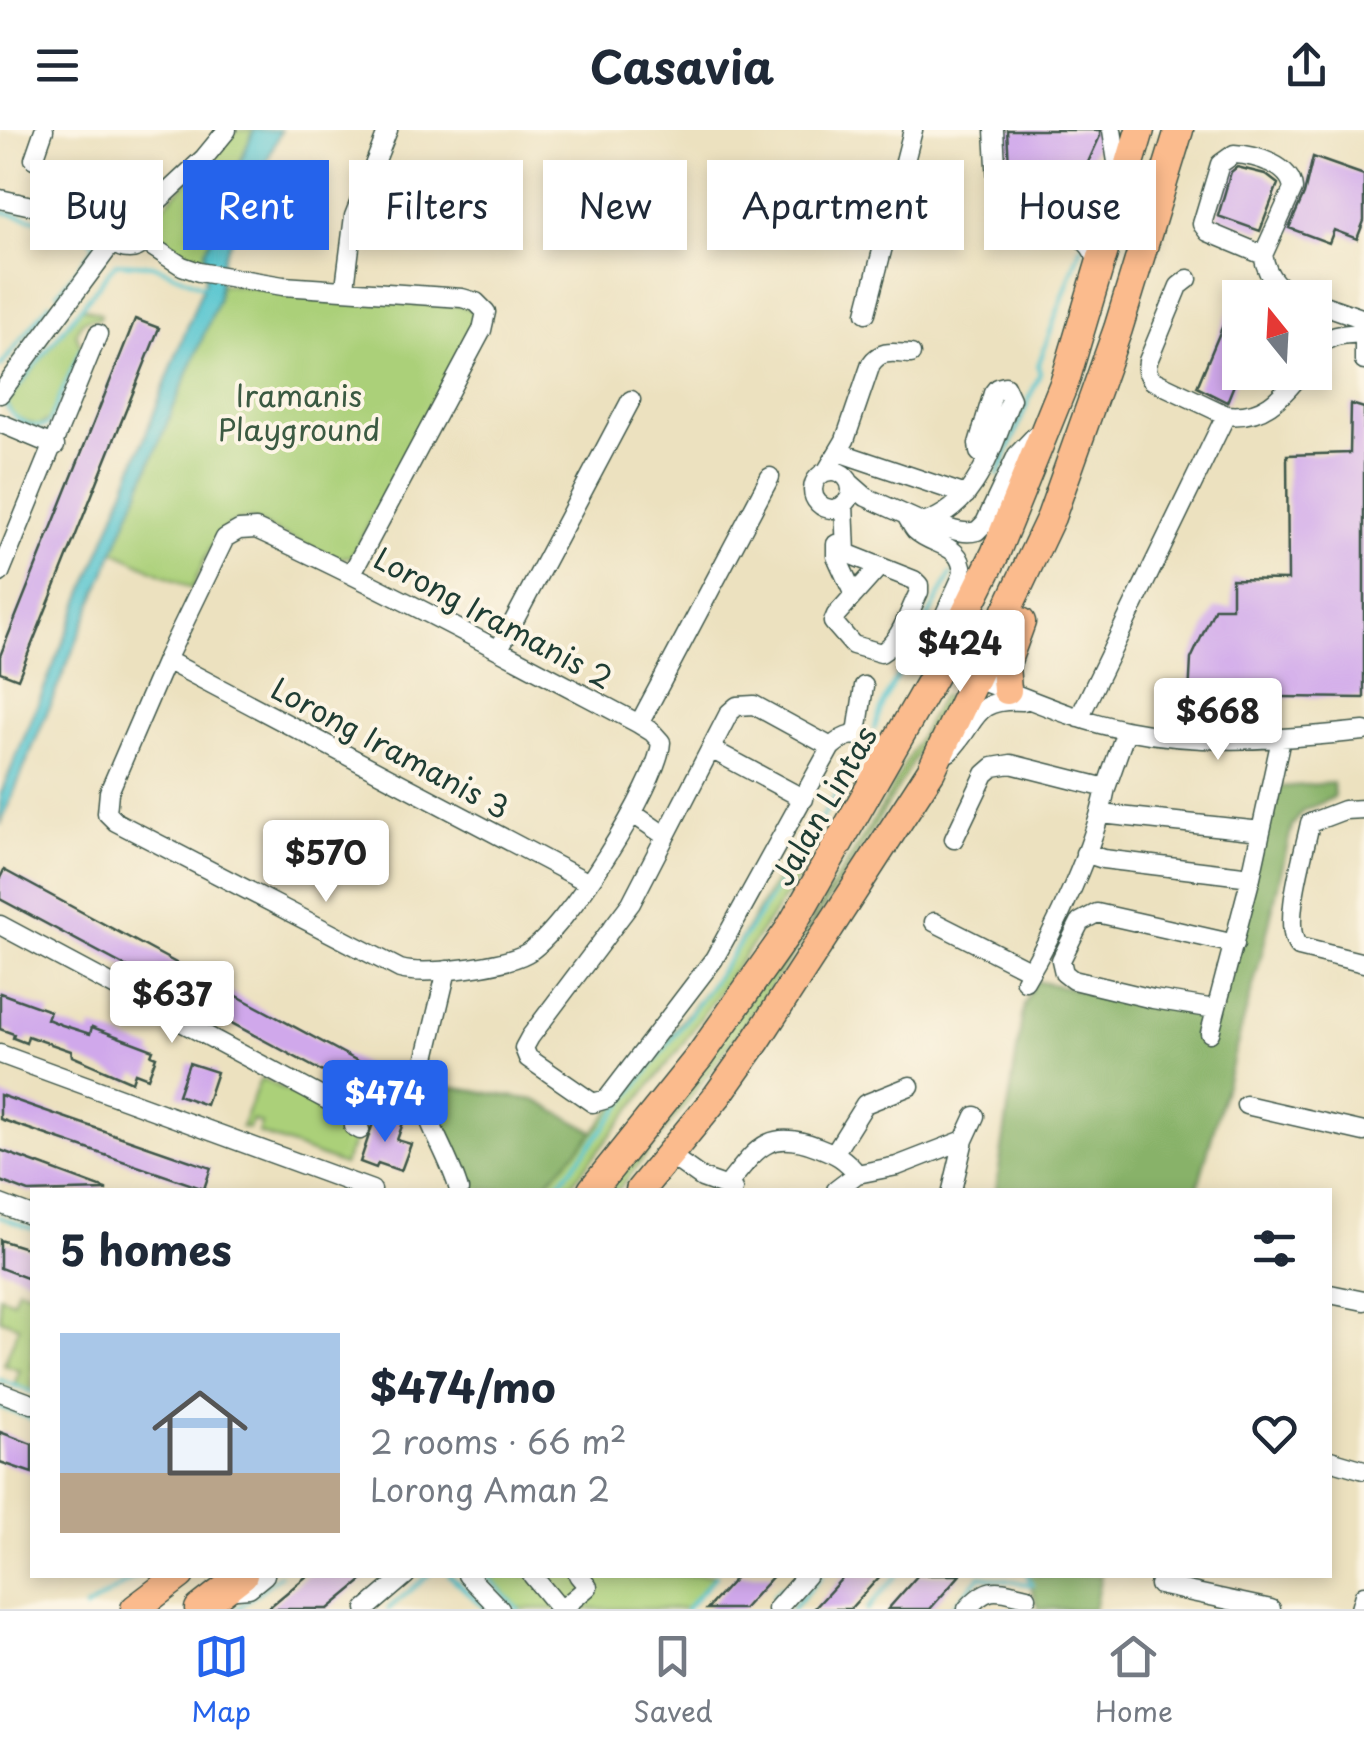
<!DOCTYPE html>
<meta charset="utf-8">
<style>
:root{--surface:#fff;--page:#f6f6f7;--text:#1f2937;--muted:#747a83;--line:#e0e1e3;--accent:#2563eb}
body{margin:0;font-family:"Playpen Sans",sans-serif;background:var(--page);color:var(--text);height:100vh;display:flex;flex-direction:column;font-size:38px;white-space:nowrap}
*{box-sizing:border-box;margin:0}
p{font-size:32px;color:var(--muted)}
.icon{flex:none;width:55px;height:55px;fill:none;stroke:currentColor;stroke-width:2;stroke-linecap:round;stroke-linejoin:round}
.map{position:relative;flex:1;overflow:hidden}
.side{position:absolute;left:30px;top:1058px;width:1302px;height:390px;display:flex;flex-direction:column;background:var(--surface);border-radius:0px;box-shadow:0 5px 15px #0003}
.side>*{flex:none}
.top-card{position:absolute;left:30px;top:30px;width:1305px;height:90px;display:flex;gap:20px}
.needle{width:65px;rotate:342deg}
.fabs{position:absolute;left:1222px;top:150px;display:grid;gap:20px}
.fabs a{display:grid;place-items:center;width:110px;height:110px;border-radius:0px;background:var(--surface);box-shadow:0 5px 15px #0003;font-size:50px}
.price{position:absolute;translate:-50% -85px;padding:0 22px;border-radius:10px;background:#fff;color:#222;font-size:32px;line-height:65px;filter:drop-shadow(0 2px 5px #0008)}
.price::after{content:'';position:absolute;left:50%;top:60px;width:30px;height:22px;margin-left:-15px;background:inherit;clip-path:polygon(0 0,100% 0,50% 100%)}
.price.active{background:var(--accent);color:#fff}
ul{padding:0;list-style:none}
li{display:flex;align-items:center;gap:30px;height:250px;padding:0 30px}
li span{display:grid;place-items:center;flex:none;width:280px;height:200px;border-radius:0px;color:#555}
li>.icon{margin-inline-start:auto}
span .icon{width:120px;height:120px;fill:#fffc;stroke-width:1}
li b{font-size:42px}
h2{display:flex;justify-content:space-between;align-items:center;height:120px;padding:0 30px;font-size:42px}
.chip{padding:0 35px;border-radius:0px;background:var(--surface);box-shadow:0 5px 15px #0003;font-size:35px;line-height:90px}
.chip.active{background:var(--accent);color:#fff}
header{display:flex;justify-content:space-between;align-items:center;height:130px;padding:0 30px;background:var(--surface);font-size:45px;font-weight:700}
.tabs{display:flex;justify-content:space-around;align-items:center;height:140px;border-top:2px solid var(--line);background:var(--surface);font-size:28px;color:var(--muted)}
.tabs a{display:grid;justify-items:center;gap:5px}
.tabs .active{color:var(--accent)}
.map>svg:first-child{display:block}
</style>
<header><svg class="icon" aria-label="menu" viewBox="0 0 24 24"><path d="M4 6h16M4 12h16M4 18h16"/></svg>Casavia<svg class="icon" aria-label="share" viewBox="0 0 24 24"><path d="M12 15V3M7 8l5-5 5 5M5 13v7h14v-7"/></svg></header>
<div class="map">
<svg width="1364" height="1479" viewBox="0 0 1364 1479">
<rect width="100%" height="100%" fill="#fcf5e5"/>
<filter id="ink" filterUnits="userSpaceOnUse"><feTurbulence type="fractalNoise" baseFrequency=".01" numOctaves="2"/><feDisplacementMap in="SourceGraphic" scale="20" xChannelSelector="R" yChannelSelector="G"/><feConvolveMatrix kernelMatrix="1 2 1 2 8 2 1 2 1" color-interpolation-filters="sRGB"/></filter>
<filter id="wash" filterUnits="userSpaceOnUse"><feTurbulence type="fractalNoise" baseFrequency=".0048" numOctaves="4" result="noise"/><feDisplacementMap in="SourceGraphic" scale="40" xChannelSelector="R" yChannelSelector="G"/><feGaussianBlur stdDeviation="2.25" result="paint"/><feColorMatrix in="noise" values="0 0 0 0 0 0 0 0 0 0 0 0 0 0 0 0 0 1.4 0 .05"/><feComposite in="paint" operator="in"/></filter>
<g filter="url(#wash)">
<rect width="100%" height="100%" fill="#ece1bf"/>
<path fill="#abd079" stroke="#658656" stroke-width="2.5" d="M 237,0 L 254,0 L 211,100 L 205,135 C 177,130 148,111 159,81 Z
M 220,154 L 461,175 L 473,180 L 478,190 L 352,426 L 334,429 L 250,389 C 215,391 205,432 192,459 L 114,421 L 218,170 Z
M 82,177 L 101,184 L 99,189 C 87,186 79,192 76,204 L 81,216 L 51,288 L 38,296 L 15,287 L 6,274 Z
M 942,566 L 946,566 L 947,569 C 854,744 742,905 618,1060 L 602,1060 L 772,837 L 805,801 L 880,680 Z
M 782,740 L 799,747 L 679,919 L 567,1060 L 540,1060 L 594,1002 L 722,840 Z
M 261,948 L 346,989 L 343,998 L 357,1005 L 343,1035 L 258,1003 L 261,993 L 252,990 L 248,999 L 241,997 Z
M 18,1158 L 32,1163 L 32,1262 L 14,1255 L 20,1240 L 4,1234 L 19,1196 L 0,1189 L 0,1166 L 13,1171 Z
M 486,1445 L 716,1445 L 686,1479 L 518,1479 Z"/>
<path fill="#88b269" stroke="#54784e" stroke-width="2.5" d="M 1333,653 L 1334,667 L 1303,681 L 1292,696 L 1261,827 L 1197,1060 L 996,1060 L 1024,874 L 1035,851 L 1201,884 L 1206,888 L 1279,657 Z
M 428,954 L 535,970 L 594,1002 L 540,1060 L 471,1060 C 460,1024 435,991 428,954 Z
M 1027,1445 L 1101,1445 L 1094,1479 L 1039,1479 Z"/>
<path fill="#59c6d0" stroke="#3c8282" stroke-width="2.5" d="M 254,0 L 281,0 L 223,128 L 218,170 L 0,696 L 0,666 L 103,415 L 205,151 L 205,120 L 212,108 L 211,100 Z"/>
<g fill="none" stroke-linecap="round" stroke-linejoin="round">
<path stroke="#59c6d0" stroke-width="4" d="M 1092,73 L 1107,26
M 0,81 L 86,102 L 95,116 L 58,163
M 1085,102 L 1087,88
M 81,218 L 48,295 C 31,300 12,289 5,273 L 116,133 L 153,135 L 205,157
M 0,237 L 50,173
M 998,345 L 1040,243 L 1038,236 L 1081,116
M 874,599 L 883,573 L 951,444
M 553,1060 C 669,924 769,776 862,623
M 0,1087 L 32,1099
M 0,1250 L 32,1262
M 0,1277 L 32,1289
M 449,1445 L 486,1479
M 486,1445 L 518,1479
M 1027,1445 L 1033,1455
M 773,1467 L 782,1457
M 85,1479 L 138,1445
M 237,1479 L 280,1445
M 388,1479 L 429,1445
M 686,1479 L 716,1445
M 792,1479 L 822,1445
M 867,1479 L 897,1445
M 951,1479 L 980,1446 L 1033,1455"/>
</g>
<g id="blocks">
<path fill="#d0a8eb" d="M 1007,0 L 1100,0 L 1100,6 L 1080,50 L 1009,35 Z
M 1313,27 L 1364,45 L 1364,91 L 1357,109 L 1334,100 L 1329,113 L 1289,98 L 1304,64 Z
M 1237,37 L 1265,44 L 1278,54 L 1260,101 L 1218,86 L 1231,42 Z
M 1231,176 L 1240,179 L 1240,240 L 1227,272 L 1197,257 Z
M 135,189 L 159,198 L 18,549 L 0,542 L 0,526 Z
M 1351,274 L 1364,278 L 1364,568 L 1189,566 L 1191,529 L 1215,478 L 1232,478 L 1232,449 L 1288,450 L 1287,325 L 1350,323 Z
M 4,740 L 378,942 L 366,965 L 0,769 L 0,748 Z
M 0,863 L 50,881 L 47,889 L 62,895 L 90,904 L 92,897 L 153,920 L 151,925 L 156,927 L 148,948 L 135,943 L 132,952 L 72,926 L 71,921 L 28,906 L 26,913 L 13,908 L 14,904 L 0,899 Z
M 189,933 L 217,942 L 206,975 L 178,965 Z
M 0,965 L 211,1038 L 204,1059 L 0,989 Z
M 376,984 L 403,993 L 397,1010 L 411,1014 L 401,1041 L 378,1033 L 376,1038 L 360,1032 Z
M 0,1020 L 106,1059 L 106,1060 L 29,1062 L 0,1051 Z
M 0,1110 L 32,1120 L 32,1150 L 0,1138 Z
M 0,1302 L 32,1314 L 32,1343 L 0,1332 Z
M 308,1445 L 369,1445 L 328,1479 L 267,1479 Z
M 738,1445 L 774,1445 L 743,1479 L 707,1479 Z
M 845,1445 L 881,1445 L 850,1479 L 814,1479 Z
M 918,1445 L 960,1445 L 930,1479 L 888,1479 Z"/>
</g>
</g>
<g filter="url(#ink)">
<use href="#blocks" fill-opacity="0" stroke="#3e5649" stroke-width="2.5"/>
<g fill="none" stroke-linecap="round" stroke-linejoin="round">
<g stroke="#3e5649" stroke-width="21">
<path id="minor" d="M 994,0 L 999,88 L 1050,99 L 1060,97 L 1064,91 L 1056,75 L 997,51
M 1112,0 L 1120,51
M 34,29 L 44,0
M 0,69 L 109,93
M108 98a21 21 0 1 1 42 0a21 21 0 1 1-42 0Z
M 144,84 L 204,28 L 227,0
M 1060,97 C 1083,106 1092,114 1100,137
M 145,112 L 182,136 L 199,142 L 283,156 L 462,168 L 476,172 L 486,182 L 482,200 L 352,443
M 1263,125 L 1208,102 L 1202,94 L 1220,34 L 1234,24 C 1255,25 1291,35 1293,59 L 1263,125 C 1268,151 1279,159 1303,168
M 1188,149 L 1179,156 L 1148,231 L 1147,241 L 1152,250 L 1226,285 C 1263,289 1280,269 1302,242
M 345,157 L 354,86 L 388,0
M 1315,172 L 1364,189
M 866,183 L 913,0
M 1364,212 L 1364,231
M 1315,220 C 1328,204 1344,204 1364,203
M 0,264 L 113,112
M 0,293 L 55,316
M 844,324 L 966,365
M813 360a19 19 0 1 1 38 0a19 19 0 1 1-38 0Z
M 826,342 L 845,310 L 871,234 C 881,219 894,223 911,224
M 850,353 L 866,367 L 917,390
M 844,374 L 846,423 L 914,450 L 919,455 L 919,462 C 909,482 900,512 881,523 L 853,515 L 833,492 L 836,485 L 879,437
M 906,386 C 908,388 913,398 915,400 C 933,417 962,412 963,444 L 934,508 L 927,530 L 930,551
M 923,393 C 978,377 992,316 1011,269 L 1005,256 L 997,258 L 993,263 L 978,314 L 979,322 L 987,329
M 924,393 C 942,394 959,406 977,401 L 985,393 L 1017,325 L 1036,305
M 256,399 C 386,459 512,527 639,594 L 652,602 L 661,612 C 659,653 564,803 527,823 C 504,836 425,846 400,839 L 116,692 L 107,683 L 109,662 L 166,530 L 225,408 L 239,400 Z
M 836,414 L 836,426 L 854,465
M 0,443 L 98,204
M 499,519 L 631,270
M 166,530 L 589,753
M 973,548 C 1024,566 1072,590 1126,600 C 1205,616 1285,609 1364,601
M 1079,588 L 1226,285
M 639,594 L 770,347
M 857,603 L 864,556
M 831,617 L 754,575 L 737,576 L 729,583 L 631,773 L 530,907 L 524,918 L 528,928 L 593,973 L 607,969 L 714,829 L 831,617 C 846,604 853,602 872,611 L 875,628 L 867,643
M 711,619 L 804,669
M 949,622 C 979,592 970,568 1023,571
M 1364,679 L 1344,680 L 1310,693 C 1305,720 1280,798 1299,817 L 1364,833
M 632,683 L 664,705
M 1101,684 L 1261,701
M 954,709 L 985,644 L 993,637 L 1011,634 L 1106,658 L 1126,601
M 1085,723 L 1103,729 L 1251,747 L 1281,609
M 934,792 L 1031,841
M 0,795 L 357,986 L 353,996 L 360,1000
M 447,840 L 419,957 C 425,992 449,1025 459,1060
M 1025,851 C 1055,801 1095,715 1106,658
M 1215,879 L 1153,869 L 1073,850 L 1064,843 L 1061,830 L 1080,792 L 1097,783 L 1235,814
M 1210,903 L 1251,747
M 0,924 L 372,1060
M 1246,975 L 1364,1002
M 835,1022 L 865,974 L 910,956
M 668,1024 L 702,1048 L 733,1059
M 726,1057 C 756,1020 767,997 818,1017 C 836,1024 845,1028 857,1044
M 836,1060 L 857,1044 L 897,1036 L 964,1010 L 975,986
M 952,1060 L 964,1010
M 0,1074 L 32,1086
M 1330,1164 L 1364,1171
M 0,1262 L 32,1274
M 1330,1330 L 1364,1340
M 467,1445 L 500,1479
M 532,1445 L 560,1479
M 1159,1455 L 1271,1479
M 225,1460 L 249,1458 L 265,1445
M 366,1479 L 406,1445
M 562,1479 L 588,1457 L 578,1445
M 777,1479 L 807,1445
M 967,1479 C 989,1454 997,1460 1027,1467
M 1360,1479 L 1364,1465"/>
</g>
<g stroke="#3e5649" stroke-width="31">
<path id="highway" d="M 1007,560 L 1005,536 L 1021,492
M 592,1060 L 700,926 L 789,800 L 940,535 L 995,424 L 1065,251 L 1140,0
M 640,1060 L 717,966 L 756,911 L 931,641 L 1051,387 L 1118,199 L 1179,0
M 135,1479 L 180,1445
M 199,1479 L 243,1445"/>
</g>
<use href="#minor" stroke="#fff" stroke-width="18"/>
<use href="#highway" stroke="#fbbb8d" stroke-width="28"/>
</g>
</g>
<g text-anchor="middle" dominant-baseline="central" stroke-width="8" stroke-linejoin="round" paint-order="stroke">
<g font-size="30" fill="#3b5a42" stroke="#fcf5e5">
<text x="299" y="264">Iramanis<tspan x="299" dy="34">Playground</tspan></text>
</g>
<g font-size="30" fill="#1f3d34" stroke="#fcf5e5">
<text transform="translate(494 487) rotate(28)">Lorong Iramanis 2</text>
<text transform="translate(391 617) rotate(28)">Lorong Iramanis 3</text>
<text transform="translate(823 675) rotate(-60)">Jalan Lintas</text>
</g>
</g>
</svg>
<div class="fabs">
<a><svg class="needle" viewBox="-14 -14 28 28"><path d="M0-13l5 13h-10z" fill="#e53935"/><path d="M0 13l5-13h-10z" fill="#747a83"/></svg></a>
</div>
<b class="price" style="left:960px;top:565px">$424</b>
<b class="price" style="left:1218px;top:633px">$668</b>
<b class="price" style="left:326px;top:775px">$570</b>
<b class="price" style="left:172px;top:916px">$637</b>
<b class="price active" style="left:385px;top:1015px">$474</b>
<div class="top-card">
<a class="chip">Buy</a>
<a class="chip active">Rent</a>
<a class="chip">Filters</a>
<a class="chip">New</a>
<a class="chip">Apartment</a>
<a class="chip">House</a>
</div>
<section class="side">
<h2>5 homes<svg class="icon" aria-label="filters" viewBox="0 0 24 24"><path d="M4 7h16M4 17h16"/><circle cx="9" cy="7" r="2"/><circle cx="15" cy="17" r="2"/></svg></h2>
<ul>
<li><span style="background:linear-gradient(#a9c7e8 70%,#b9a48a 0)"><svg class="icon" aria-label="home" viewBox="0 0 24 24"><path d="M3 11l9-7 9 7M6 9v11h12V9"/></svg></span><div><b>$474/mo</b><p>2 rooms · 66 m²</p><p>Lorong Aman 2</p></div><svg class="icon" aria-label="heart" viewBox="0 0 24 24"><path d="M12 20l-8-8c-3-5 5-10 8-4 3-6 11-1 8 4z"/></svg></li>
</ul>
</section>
</div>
<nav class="tabs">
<a class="active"><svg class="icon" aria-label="map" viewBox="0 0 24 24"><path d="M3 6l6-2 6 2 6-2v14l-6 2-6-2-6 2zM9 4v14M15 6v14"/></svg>Map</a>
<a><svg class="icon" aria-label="saved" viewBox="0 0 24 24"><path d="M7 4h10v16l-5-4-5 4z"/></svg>Saved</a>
<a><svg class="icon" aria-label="home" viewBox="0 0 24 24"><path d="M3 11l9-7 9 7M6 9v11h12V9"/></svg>Home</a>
</nav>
